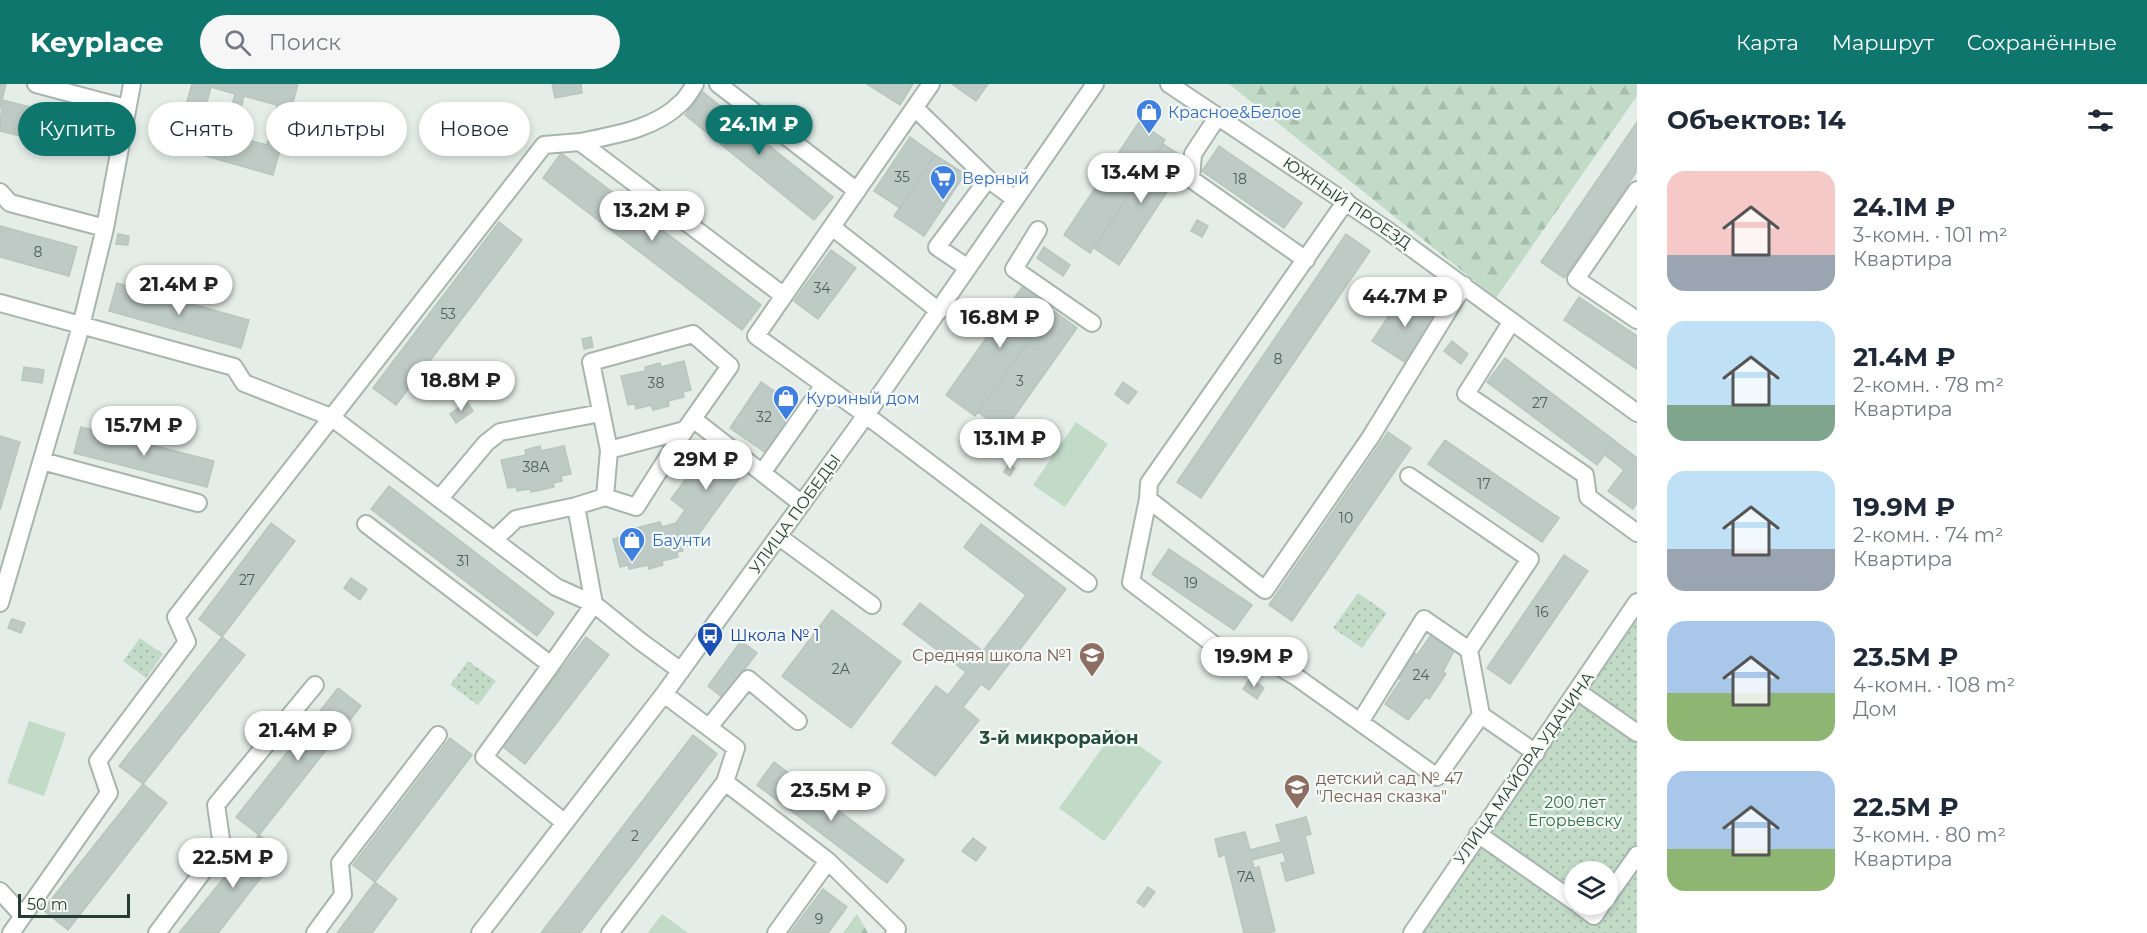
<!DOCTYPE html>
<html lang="ru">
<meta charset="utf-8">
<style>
:root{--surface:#fff;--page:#f6f6f7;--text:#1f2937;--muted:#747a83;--accent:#0f766e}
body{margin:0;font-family:Montserrat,sans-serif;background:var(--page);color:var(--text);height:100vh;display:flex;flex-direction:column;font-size:22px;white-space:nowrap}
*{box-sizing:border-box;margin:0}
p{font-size:20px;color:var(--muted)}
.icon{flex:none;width:33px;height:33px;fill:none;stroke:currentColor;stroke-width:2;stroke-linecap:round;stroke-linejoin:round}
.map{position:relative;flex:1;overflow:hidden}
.drawer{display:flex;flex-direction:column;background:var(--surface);width:510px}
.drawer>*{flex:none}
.guide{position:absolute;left:18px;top:18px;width:570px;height:54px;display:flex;gap:12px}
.buttons{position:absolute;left:1564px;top:777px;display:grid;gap:12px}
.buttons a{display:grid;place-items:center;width:54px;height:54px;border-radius:50%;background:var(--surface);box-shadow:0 3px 9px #0003;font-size:30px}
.scale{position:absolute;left:18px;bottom:15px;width:112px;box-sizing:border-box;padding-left:6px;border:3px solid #263d35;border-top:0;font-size:16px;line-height:21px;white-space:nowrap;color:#263d35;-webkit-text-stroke:4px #f6faf7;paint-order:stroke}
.price{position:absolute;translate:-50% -51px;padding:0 14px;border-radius:21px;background:#fff;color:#222;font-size:20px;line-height:39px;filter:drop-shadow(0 2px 3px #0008)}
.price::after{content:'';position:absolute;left:50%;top:36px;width:18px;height:14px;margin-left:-9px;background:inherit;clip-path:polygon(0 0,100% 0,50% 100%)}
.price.current{background:var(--accent);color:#fff}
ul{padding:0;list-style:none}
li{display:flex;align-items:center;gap:18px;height:150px;padding:0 30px}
li span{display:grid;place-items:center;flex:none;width:168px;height:120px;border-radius:18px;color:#555}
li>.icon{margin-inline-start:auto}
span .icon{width:72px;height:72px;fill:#fffc;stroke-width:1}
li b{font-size:26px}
h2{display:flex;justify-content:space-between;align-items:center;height:72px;padding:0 30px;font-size:26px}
.pill{padding:0 21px;border-radius:27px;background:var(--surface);box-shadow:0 3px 9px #0003;font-size:21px;line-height:54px}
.pill.current{background:var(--accent);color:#fff}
header{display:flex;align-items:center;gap:36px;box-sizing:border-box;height:84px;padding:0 30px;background:var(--accent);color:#fff}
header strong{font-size:28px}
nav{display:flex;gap:33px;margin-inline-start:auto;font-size:21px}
.search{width:420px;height:54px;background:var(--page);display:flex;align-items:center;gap:15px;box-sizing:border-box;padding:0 21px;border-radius:33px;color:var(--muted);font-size:22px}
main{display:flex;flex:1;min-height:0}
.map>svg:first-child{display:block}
</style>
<header>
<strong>Keyplace</strong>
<div class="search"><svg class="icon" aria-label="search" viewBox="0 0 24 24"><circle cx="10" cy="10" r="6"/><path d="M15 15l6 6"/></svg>Поиск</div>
<nav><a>Карта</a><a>Маршрут</a><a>Сохранённые</a></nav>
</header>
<main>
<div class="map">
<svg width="1637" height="849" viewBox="0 0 1637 849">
<defs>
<pattern id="forest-firs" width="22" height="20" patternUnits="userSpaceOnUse" patternTransform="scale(1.5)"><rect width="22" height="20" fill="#c1dbc7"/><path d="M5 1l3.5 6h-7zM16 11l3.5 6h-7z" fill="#a6bdac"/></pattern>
<pattern id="park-dots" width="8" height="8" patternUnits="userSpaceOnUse" patternTransform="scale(1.5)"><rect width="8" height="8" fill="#c1dbc7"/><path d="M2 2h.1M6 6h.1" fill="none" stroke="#a6bdac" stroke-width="1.8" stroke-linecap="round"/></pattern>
</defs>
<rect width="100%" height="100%" fill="#e5ede9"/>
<path fill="#c1dbc7" d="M 1076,338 L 1108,360 L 1065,423 L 1033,401 Z
M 29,637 L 66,649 L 44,712 L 7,699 Z
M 1116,645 L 1162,678 L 1104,757 L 1059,724 Z
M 662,830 L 688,849 L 648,849 Z"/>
<path fill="url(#forest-firs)" d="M 1229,0 L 1637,0 L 1637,12 L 1496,214 Z
M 857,830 L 868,849 L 843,849 Z"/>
<path fill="url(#park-dots)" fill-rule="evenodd" d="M 1358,509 L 1387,529 L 1362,564 L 1333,544 Z
M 1637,528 L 1637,849 L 1417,849 ZM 1575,788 L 1608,788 L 1608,820 L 1575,820 Z
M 140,554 L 163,570 L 146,594 L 123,577 Z
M 468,577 L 496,597 L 478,621 L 450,601 Z"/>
<path fill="#becac5" stroke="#b8c6bf" stroke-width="1.5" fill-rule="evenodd" d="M 0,0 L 6,0 L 0,24 Z
M 192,0 L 298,0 L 273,91 L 174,63 ZM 211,3 L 235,10 L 224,50 L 200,43 ZM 244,12 L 277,21 L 267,61 L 234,52 Z
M 552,0 L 581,0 L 582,9 L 555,14 Z
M 867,0 L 913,0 L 900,21 Z
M 952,0 L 988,0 L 976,17 Z
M 703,8 L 833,113 L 814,136 L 685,31 Z
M 2,16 L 106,42 L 99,71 L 0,47 Z
M 1139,38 L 1165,56 L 1090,169 L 1064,151 Z
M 1637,38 L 1637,87 L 1564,194 L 1541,178 Z
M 910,53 L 935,71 L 900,124 L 874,107 Z
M 1163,60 L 1188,76 L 1119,181 L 1094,164 Z
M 1219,62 L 1302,119 L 1284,144 L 1202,87 Z
M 561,69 L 761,221 L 742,246 L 543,94 Z
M 935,71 L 965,90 L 924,152 L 894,132 Z
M 1197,136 L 1208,142 L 1202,153 L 1191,147 Z
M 499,138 L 522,156 L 396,321 L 373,304 Z
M 0,142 L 77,163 L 69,192 L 0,173 Z
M 118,150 L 129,152 L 128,161 L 116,160 Z
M 1346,150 L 1370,167 L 1201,414 L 1177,398 Z
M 1044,163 L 1070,181 L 1063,192 L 1037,174 Z
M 831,166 L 856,184 L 818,235 L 794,217 Z
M 117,199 L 249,236 L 241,264 L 109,227 Z
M 1025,199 L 1055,220 L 975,332 L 946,311 Z
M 1402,212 L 1413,219 L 1417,213 L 1428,220 L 1424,226 L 1436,234 L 1406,279 L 1372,257 Z
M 1579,213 L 1637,252 L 1637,285 L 1564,236 Z
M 1051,225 L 1077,244 L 1004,347 L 978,328 Z
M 591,253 L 593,263 L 584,265 L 582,255 Z
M 1452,257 L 1468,270 L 1461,280 L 1444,267 Z
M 1505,274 L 1615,357 L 1597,381 L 1487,298 Z
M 684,277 L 691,306 L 683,308 L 684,313 L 668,317 L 669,322 L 653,326 L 651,321 L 636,325 L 635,320 L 628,321 L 621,292 L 645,287 L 645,283 L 660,279 L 661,283 Z
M 24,283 L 44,286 L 42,299 L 22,296 Z
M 761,298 L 798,323 L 766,369 L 730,344 Z
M 1123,298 L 1137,308 L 1128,320 L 1115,310 Z
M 467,318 L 473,327 L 456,339 L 450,330 Z
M 81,343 L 214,377 L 207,403 L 74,369 Z
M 1388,348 L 1411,364 L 1292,537 L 1269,521 Z
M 0,352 L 20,358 L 0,426 Z
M 1445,356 L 1559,434 L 1542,458 L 1428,380 Z
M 1615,357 L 1637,374 L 1637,419 L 1633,425 L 1608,407 L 1624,386 L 1605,371 Z
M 713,358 L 747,384 L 690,462 L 682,463 L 676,439 L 685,426 L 671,415 Z
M 540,362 L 541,367 L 564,362 L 571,390 L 561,392 L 562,397 L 553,399 L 554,403 L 541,406 L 531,408 L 530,405 L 517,407 L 516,403 L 508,404 L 501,376 L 526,371 L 525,366 Z
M 1009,380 L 1015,384 L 1010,392 L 1004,388 Z
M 389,402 L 554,529 L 537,552 L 371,425 Z
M 660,438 L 662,443 L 676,439 L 683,467 L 677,468 L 678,473 L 662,477 L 663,481 L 649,485 L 648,481 L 629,485 L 628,481 L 620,483 L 613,455 L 629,451 L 628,446 Z
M 271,439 L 295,457 L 222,553 L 199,535 Z
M 981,440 L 1066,505 L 989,606 L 981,600 L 963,623 L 979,636 L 935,692 L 892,659 L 936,602 L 948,611 L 966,588 L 903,540 L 920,519 L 983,567 L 1026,511 L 964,463 Z
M 1169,465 L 1252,521 L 1234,546 L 1152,490 Z
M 1564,471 L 1588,487 L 1510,600 L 1487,584 Z
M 351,494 L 367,505 L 360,516 L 344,504 Z
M 832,526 L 901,578 L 851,644 L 782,592 Z
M 12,535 L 25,539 L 21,549 L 8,544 Z
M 1433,548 L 1456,563 L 1443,588 L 1446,590 L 1429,615 L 1426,613 L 1408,636 L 1385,620 L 1401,596 L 1397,593 L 1413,568 L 1417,571 Z
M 222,553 L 245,571 L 143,700 L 119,682 Z
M 586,553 L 609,571 L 525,680 L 502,662 Z
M 741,557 L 757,569 L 723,614 L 708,602 Z
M 1250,594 L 1264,604 L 1257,615 L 1243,605 Z
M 338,604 L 361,622 L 259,751 L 236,733 Z
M 693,651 L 717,670 L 670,732 L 580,849 L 541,849 Z
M 450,654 L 472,671 L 375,798 L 353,781 Z
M 774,678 L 904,776 L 887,799 L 757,701 Z
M 143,700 L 167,719 L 68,846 L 43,826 Z
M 1306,733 L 1311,750 L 1305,752 L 1314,789 L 1286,797 L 1281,779 L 1286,778 L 1283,768 L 1252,776 L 1254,784 L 1259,783 L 1275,847 L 1269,849 L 1244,849 L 1225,771 L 1219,773 L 1215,755 L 1245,748 L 1250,766 L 1281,758 L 1276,741 Z
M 259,751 L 281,768 L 218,849 L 179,849 Z
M 973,754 L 986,764 L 976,777 L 962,767 Z
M 375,798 L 397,815 L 372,849 L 337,849 Z
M 1148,803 L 1155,808 L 1144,823 L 1137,818 Z
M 823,805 L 847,823 L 828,849 L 790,849 Z"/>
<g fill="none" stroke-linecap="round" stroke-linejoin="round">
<g stroke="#a8b5af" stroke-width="20">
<path id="minor" d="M 36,0 L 126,24
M 718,0 L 857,107
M 931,0 L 756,252 L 866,331 L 1088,499
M 1169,0 L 1387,146 L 1637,329
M 915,24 L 988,95 L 1015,115
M 1218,32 L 1193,70 L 1191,95 L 1306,176
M 580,58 C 614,51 655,45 681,19 C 687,14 691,6 695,0
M 1637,106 L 1576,195 L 1637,236
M 0,108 L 10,119 L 105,144
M 832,143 L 939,227
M 1038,146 L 1014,185 L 1092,239
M 968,184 L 937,163 L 988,95
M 1464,201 L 1370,354 L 1265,506 L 1148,415 L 1131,498 L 1221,566 L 1271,578 L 1295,592 L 1437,693 L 1481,631 L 1536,669
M 0,219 L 234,283 L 244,299 L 331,333 L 556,503 L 594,520 L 640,557 L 681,587
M 1512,237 L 1466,310 L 1585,391 L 1588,413 L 1637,449
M 693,335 L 802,420
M 42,377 L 198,419
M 762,389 L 824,301
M 1409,392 L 1530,475 L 1469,566 L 1481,631
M 605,413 L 609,366 L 591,278 L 693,250 L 730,282 L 685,346
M 440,414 L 486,359 L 500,348 L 601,329
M 1148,415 L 1149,399 L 1346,117
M 366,440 L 551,581 L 484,673 L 565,739
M 778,452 L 872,521
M 494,456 L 516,435 L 576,422
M 0,519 L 81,242 L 105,144 L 132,0
M 551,581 L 594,520 L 576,422 L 605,413 L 636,423 L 685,346 L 609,366
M 1577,607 L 1637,649
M 664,610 L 736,664 L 725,698 L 828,777 L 897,845 L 894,849
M 1360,638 L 1424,535 L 1469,566
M 709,643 L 748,595 L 798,637
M 1478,750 L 1575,818
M 0,807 L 23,832
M 1608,812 L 1637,771
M 1578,820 L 1594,832 L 1602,820
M 11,849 L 109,709 L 98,677 L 187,558 L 176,533 L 544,61 L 580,58 L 784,212
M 157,849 L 222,762 L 216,721 L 315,601
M 315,849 L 343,811 L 340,779 L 438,651
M 480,849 L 664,610 L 866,331 L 1095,0
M 610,849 L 725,698
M 776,849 L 828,777
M 1412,849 L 1637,518"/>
</g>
<use href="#minor" stroke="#fff" stroke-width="16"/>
</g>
<defs>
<g id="shop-pin" transform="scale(1.35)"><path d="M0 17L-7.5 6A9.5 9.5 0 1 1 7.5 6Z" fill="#3f7fe0" stroke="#f6faf7"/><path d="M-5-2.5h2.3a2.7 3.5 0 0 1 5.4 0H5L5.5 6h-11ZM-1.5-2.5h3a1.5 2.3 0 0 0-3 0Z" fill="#fff"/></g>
<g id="supermarket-pin" transform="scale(1.35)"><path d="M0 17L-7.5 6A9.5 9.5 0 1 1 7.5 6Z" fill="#3f7fe0" stroke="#f6faf7"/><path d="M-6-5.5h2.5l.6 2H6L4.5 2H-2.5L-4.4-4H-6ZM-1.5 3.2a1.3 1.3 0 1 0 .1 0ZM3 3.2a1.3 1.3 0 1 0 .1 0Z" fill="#fff"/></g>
<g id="bus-pin" transform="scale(1.35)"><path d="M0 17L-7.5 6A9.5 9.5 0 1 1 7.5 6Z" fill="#1a4fb4" stroke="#f6faf7"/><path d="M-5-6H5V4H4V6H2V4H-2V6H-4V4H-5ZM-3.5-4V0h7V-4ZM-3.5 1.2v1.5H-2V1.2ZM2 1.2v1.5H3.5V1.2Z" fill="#fff"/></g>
<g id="school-pin" transform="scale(1.35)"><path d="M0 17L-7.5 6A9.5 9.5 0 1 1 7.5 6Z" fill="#8d6e63" stroke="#f6faf7"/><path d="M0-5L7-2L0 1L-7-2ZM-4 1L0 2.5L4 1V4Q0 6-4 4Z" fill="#fff"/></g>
</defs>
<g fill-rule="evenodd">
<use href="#shop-pin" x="1149" y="28"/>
<use href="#supermarket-pin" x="943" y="94"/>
<use href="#shop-pin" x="786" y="314"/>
<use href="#shop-pin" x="632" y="456"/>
<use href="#bus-pin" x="710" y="551"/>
<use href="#school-pin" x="1092" y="571"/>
<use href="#school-pin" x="1297" y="703"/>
</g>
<g text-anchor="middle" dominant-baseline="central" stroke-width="4.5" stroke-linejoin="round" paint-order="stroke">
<g font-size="14" fill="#4c6059">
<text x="902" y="93">35</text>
<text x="1240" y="95">18</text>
<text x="38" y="168">8</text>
<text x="822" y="204">34</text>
<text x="448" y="230">53</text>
<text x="1278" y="275">8</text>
<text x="1020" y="297">3</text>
<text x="656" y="299">38</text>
<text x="1540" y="319">27</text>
<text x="764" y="333">32</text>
<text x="536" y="383">38А</text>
<text x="1484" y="400">17</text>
<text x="1346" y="434">10</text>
<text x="463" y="477">31</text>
<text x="247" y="496">27</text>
<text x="1191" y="499">19</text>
<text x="1542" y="528">16</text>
<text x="841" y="585">2А</text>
<text x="1421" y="591">24</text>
<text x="635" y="752">2</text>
<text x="1246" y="793">7А</text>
<text x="819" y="835">9</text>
</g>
<g font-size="16" fill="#366cbe" stroke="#f6faf7" text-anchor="start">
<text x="1168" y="28">Красное&amp;Белое</text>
<text x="962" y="94">Верный</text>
<text x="806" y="314">Куриный дом</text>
<text x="652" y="456">Баунти</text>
</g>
<g font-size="16" fill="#263d35" stroke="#f6faf7">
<text transform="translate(1347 119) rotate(34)">ЮЖНЫЙ ПРОЕЗД</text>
<text transform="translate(795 430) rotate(-54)">УЛИЦА ПОБЕДЫ</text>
<text transform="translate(1524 684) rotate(-55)">УЛИЦА МАЙОРА УДАЧИНА</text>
</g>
<g font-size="16" fill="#164399" stroke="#f6faf7" text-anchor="start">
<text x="730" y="551">Школа № 1</text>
</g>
<g font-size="16" fill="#785e54" stroke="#f6faf7" text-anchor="end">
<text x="1072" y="571">Средняя школа №1</text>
<text x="1316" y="694" text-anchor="start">детский сад № 47<tspan x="1316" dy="18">"Лесная сказка"</tspan></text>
</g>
<g font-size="16" fill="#356f48" stroke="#f6faf7">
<text x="1575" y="718">200 лет<tspan x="1575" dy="18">Егорьевску</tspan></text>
</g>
<g font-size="18" font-weight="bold" fill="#244d40" stroke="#f6faf7">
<text x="1059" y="654">3-й микрорайон</text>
</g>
</g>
</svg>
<div class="buttons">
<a><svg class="icon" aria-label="layers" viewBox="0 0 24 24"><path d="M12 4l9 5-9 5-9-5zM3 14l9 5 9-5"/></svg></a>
</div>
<div class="scale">50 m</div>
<b class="price current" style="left:759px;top:72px">24.1M ₽</b>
<b class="price" style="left:1141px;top:120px">13.4M ₽</b>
<b class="price" style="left:652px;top:158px">13.2M ₽</b>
<b class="price" style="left:179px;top:232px">21.4M ₽</b>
<b class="price" style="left:1405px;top:244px">44.7M ₽</b>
<b class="price" style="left:1000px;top:265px">16.8M ₽</b>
<b class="price" style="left:461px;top:328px">18.8M ₽</b>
<b class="price" style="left:144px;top:373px">15.7M ₽</b>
<b class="price" style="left:1010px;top:386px">13.1M ₽</b>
<b class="price" style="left:706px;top:407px">29M ₽</b>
<b class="price" style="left:1254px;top:604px">19.9M ₽</b>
<b class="price" style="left:298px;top:678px">21.4M ₽</b>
<b class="price" style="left:831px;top:738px">23.5M ₽</b>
<b class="price" style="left:233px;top:805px">22.5M ₽</b>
<div class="guide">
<a class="pill current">Купить</a>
<a class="pill">Снять</a>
<a class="pill">Фильтры</a>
<a class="pill">Новое</a>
</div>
</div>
<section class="drawer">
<h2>Объектов: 14<svg class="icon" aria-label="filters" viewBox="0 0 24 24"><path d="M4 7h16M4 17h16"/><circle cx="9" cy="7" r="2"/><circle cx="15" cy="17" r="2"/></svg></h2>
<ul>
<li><span style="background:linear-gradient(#f6c9c9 70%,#9aa5b1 0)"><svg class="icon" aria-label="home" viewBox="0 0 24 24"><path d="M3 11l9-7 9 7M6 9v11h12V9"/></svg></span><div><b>24.1M ₽</b><p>3-комн. · 101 m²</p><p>Квартира</p></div></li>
<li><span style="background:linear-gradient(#bfe0f5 70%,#7fa58c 0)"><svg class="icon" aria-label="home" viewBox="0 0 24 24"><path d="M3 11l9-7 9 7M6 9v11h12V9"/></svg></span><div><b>21.4M ₽</b><p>2-комн. · 78 m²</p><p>Квартира</p></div></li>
<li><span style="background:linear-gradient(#bfe0f5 65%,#9aa5b1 0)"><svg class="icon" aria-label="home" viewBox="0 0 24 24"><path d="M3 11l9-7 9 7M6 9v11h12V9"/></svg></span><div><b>19.9M ₽</b><p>2-комн. · 74 m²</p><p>Квартира</p></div></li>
<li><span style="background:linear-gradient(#a9c7e8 60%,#8fb573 0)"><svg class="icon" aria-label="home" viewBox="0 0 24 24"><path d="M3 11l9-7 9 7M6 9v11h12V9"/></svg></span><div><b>23.5M ₽</b><p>4-комн. · 108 m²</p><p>Дом</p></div></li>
<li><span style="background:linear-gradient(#a9c7e8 65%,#8fb573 0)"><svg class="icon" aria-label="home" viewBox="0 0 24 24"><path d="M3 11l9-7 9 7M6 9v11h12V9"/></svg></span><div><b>22.5M ₽</b><p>3-комн. · 80 m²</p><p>Квартира</p></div></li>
</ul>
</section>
</main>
